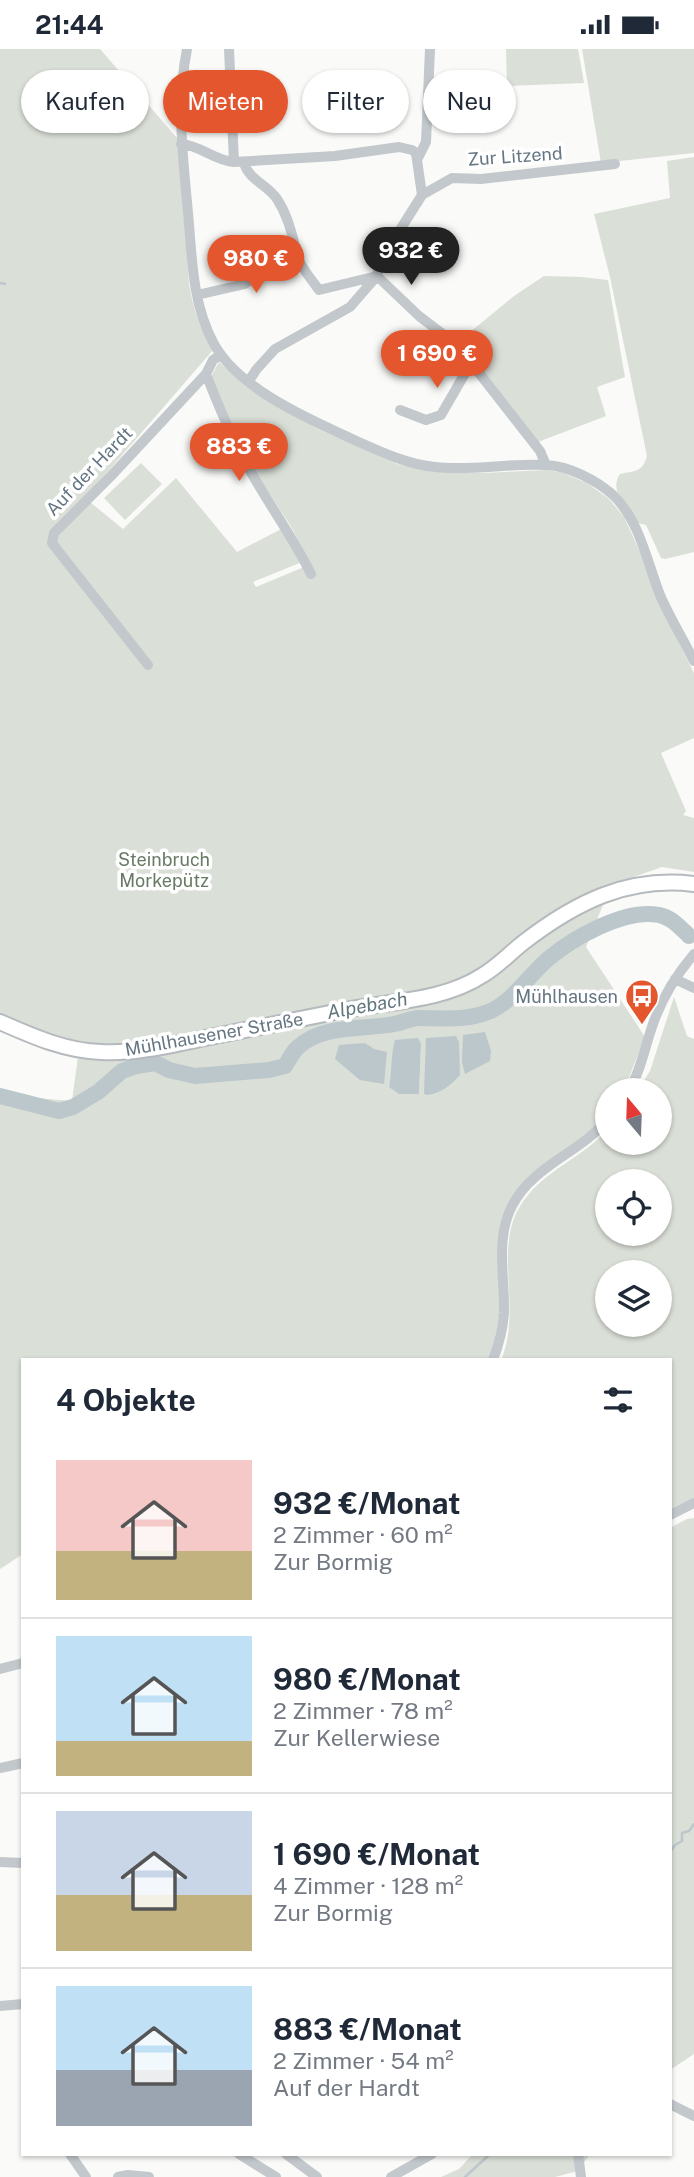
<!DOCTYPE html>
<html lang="de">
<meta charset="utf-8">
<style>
:root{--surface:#fff;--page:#f6f6f7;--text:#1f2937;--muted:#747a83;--line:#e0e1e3;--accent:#e4572e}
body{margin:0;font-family:"Public Sans",sans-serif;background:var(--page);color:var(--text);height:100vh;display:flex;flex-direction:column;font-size:26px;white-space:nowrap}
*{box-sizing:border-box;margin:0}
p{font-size:23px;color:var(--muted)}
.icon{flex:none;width:38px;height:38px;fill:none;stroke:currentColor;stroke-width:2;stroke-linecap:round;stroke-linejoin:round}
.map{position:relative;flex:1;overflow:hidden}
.side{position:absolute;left:21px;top:1309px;width:651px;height:798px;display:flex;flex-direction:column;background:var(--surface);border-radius:0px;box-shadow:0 2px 5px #0004}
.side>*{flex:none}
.top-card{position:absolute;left:21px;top:21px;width:653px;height:63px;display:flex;gap:14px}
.needle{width:46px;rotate:341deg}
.fabs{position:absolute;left:595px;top:1029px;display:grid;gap:14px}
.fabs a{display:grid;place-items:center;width:77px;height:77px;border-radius:50%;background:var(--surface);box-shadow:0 2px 5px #0004;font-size:35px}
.price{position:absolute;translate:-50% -60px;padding:0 16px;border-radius:24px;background:var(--accent);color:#fff;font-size:23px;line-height:46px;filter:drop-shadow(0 2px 4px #0008)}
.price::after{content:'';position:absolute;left:50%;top:42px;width:21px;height:16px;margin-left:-10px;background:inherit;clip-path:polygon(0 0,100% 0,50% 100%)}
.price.active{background:#222;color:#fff}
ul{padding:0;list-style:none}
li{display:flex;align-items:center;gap:21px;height:175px;padding:0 35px}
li+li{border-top:2px solid var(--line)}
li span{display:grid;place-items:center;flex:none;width:196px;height:140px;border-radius:0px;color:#555}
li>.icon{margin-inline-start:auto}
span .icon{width:84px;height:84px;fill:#fffc;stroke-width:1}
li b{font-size:30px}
h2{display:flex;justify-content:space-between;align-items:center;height:84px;padding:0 35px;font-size:30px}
.pill{padding:0 24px;border-radius:32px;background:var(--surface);box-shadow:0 2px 5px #0004;font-size:24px;line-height:63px}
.pill.active{background:var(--accent);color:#fff}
.status{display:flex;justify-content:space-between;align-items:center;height:49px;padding:0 35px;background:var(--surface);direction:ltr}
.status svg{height:19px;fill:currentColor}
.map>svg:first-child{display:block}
</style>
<div class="status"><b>21:44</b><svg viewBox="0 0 49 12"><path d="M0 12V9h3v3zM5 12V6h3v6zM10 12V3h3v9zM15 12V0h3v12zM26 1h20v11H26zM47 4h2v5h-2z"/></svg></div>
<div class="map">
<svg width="694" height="2128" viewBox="0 0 694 2128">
<rect width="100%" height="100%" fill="#fafaf8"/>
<path fill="#dadfd7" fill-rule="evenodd" d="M 0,0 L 100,0 L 177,89 L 189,235 C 193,259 200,280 213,301 L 85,449 L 123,480 L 176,429 L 237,503 L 283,479 L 302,513 L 253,533 L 256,538 L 311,515 L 290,476 L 252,418 L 209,331 L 219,313 L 246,337 L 318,380 L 397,415 L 435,423 L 483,424 L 548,421 L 563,424 L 587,434 L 609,450 L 624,468 L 642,507 L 658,552 L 694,624 L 694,689 L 661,704 L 686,762 L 683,766 L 694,769 L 694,823 L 662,818 L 611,836 L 586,898 L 645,988 L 624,1041 L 607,1041 L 607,1065 L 602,1072 L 508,1157 C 504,1208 505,1262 489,1311 L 23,1311 L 23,1505 L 0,1520 L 0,1046 L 72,1052 L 78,1008 L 0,980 ZM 421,995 L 419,1045 L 389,1038 L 393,1016 Z
M 506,0 L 578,0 L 584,34 L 507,37 Z
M 582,0 L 694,0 L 694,104 L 601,114 Z
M 694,108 L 694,503 L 665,510 L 661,509 L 646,476 L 638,474 C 628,460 608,442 620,425 C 634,422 643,423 647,407 L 610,228 L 594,165 L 670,149 L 667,112 Z
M 544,227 L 581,228 L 608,231 L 625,328 L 597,338 L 606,367 L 538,393 L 458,293 L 514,247 Z
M 141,414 L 162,435 L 125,471 L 104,449 Z
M 674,948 L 687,987 L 694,990 L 694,1449 L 670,1460 L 670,1311 L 501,1311 C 523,1261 492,1197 522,1154 C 543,1122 582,1109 607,1081 L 607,1094 L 660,1094 L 660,1041 L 638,1041 L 650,1022 ZM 607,1132 L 660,1132 L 660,1185 L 607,1185 ZM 607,1223 L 660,1223 L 660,1276 L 607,1276 Z
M 694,1469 L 694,2005 L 670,2021 L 670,1479 L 687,1470 Z
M 473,2105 L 590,2105 L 578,2122 L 555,2128 L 441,2128 L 459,2120 Z"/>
<path fill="#bbc7cb" d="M 485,983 L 491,1002 L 490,1012 L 465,1025 L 462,1013 L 463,986 Z
M 456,987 L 459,993 L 460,1026 C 451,1036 440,1045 427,1046 L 424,1045 L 426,989 Z
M 418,989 L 421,995 L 419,1045 L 399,1045 L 389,1038 C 392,1023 391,1004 395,991 Z
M 365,994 L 374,1000 L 387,1003 L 384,1035 L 360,1031 L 335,1010 L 339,996 Z"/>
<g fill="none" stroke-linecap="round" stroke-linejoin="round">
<path stroke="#bbc7cb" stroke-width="2.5" d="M 0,234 L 5,235
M 670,1803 L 675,1796 L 682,1792 L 682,1784 L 689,1782 L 694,1775
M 465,2128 L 490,2105"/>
<path stroke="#bbc7cb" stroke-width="16" d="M 0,1047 L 59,1062 L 73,1058 L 98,1043 L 122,1022 L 136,1017 L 155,1014 L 169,1021 L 195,1027 L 269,1021 L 285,1017 C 289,1011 292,1004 297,999 C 321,975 363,981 394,975 C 402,974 411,969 419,969 C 443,969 465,972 488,963 C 512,954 529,926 548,910 C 573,889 625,859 659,866 C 671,868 681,879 689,887"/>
<g stroke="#b5babe" stroke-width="18">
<path id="major" d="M 0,973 C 32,987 65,1002 101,1003 C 135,1005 172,996 205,989 C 250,980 295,971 340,962 C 387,952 442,953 483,926 C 498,917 510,904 524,893 C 576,853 628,827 694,835"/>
</g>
<path stroke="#c3c8cc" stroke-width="10" d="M 187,0 C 176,55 183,109 188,164 C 192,207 192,254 213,293 C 236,338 306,369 350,389 C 377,401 405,415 435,418 C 472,422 509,414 546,416 C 569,417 596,431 613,446 C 640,472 647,513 660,546 C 670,569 683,590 694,612
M 229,0 L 234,113
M 181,95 C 200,96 215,112 234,113 L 335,107 L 399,98 L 412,101 L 416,104 L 422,146 L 381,211 L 377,227 L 350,258 L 275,300 L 256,321 L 249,332
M 418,109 L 426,93 L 430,0
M 244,113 C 247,130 268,136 277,150 C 289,168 292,187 298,208 C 301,219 312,231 319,241 L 377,227 L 419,267 L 457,296 L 540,402 L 546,416
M 422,146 L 452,129 L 481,130 L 615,115
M 197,246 L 245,235 L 278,208 L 296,198
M 206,325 C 218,356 230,385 246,414 C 266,452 292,486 311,525
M 400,361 L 426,371 L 441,366 L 471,314
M 148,616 L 59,503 L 52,494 L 54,484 L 111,427 L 206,325 L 213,311 L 220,306
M 675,930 L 694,939
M 629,1041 C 641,1022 645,997 653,975 C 662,949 677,925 694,905
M 493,1311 C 499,1295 503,1280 504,1264 C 505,1228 495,1190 512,1157 C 532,1117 580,1104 607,1071
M 670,1466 L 694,1454
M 0,1620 L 23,1614
M 0,1719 L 23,1714
M 0,1813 L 23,1814
M 0,1957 L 23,1955
M 670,2055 L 694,2067
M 70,2105 L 86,2128
M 239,2105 L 276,2128
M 286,2105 L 317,2128
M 578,2105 L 581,2128
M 118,2128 L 128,2126 L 149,2128
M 391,2128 L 432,2105"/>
<use href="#major" stroke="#fff" stroke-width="14"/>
</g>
<defs>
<g id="bus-pin" transform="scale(1.75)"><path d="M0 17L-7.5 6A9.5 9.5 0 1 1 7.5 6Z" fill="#e4572e" stroke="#fff"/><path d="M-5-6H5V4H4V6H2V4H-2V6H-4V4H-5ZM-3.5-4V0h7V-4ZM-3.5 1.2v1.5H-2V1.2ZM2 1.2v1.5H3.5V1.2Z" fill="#fff"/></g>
</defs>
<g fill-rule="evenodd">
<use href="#bus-pin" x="642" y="947"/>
</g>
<g text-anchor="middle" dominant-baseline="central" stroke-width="7" stroke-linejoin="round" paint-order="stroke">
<g font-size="18" fill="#657683" stroke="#fff">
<text transform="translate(515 107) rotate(-4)">Zur Litzend</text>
<text transform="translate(89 422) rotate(-46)">Auf der Hardt</text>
<text transform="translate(214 985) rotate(-10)">Mühlhausener Straße</text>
</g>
<g font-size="18" fill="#687a64" stroke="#fff">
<text x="164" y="810">Steinbruch<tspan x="164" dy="21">Morkepütz</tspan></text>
</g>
<g font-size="18" fill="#657683" stroke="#fff" text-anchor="end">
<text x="618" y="947">Mühlhausen</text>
</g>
<g font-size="19" font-style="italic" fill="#60757c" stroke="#fff">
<text transform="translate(367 956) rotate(-10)">Alpebach</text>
</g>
</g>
</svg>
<div class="fabs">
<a><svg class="needle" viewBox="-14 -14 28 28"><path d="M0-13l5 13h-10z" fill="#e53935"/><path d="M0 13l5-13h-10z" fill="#747a83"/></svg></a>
<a><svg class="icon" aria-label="locate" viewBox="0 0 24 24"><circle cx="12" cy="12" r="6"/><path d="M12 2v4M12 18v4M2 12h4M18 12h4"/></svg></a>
<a><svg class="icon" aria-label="layers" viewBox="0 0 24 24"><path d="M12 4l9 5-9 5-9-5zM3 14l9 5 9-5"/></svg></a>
</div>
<b class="price active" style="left:411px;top:238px">932 €</b>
<b class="price" style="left:256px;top:246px">980 €</b>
<b class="price" style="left:437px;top:341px">1 690 €</b>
<b class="price" style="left:239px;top:434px">883 €</b>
<div class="top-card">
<a class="pill">Kaufen</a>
<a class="pill active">Mieten</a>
<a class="pill">Filter</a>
<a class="pill">Neu</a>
</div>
<section class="side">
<h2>4 Objekte<svg class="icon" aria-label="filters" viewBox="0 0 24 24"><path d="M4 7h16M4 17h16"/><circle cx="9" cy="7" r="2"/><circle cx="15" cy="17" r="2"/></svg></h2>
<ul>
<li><span style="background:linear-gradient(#f6c9c9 65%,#c2b280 0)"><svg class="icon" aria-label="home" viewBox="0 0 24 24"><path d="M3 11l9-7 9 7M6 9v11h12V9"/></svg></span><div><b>932 €/Monat</b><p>2 Zimmer · 60 m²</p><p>Zur Bormig</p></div></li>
<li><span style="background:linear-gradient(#bfe0f5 75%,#c2b280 0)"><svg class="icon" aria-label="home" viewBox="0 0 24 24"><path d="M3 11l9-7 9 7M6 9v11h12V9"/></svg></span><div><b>980 €/Monat</b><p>2 Zimmer · 78 m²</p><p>Zur Kellerwiese</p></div></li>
<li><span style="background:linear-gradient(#c9d6e8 60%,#c2b280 0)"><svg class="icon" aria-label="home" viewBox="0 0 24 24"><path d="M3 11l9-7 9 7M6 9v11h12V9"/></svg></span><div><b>1 690 €/Monat</b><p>4 Zimmer · 128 m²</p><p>Zur Bormig</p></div></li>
<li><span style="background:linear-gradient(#bfe0f5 60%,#9aa5b1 0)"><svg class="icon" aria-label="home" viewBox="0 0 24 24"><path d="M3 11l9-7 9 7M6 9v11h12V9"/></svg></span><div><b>883 €/Monat</b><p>2 Zimmer · 54 m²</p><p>Auf der Hardt</p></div></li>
</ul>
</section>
</div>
